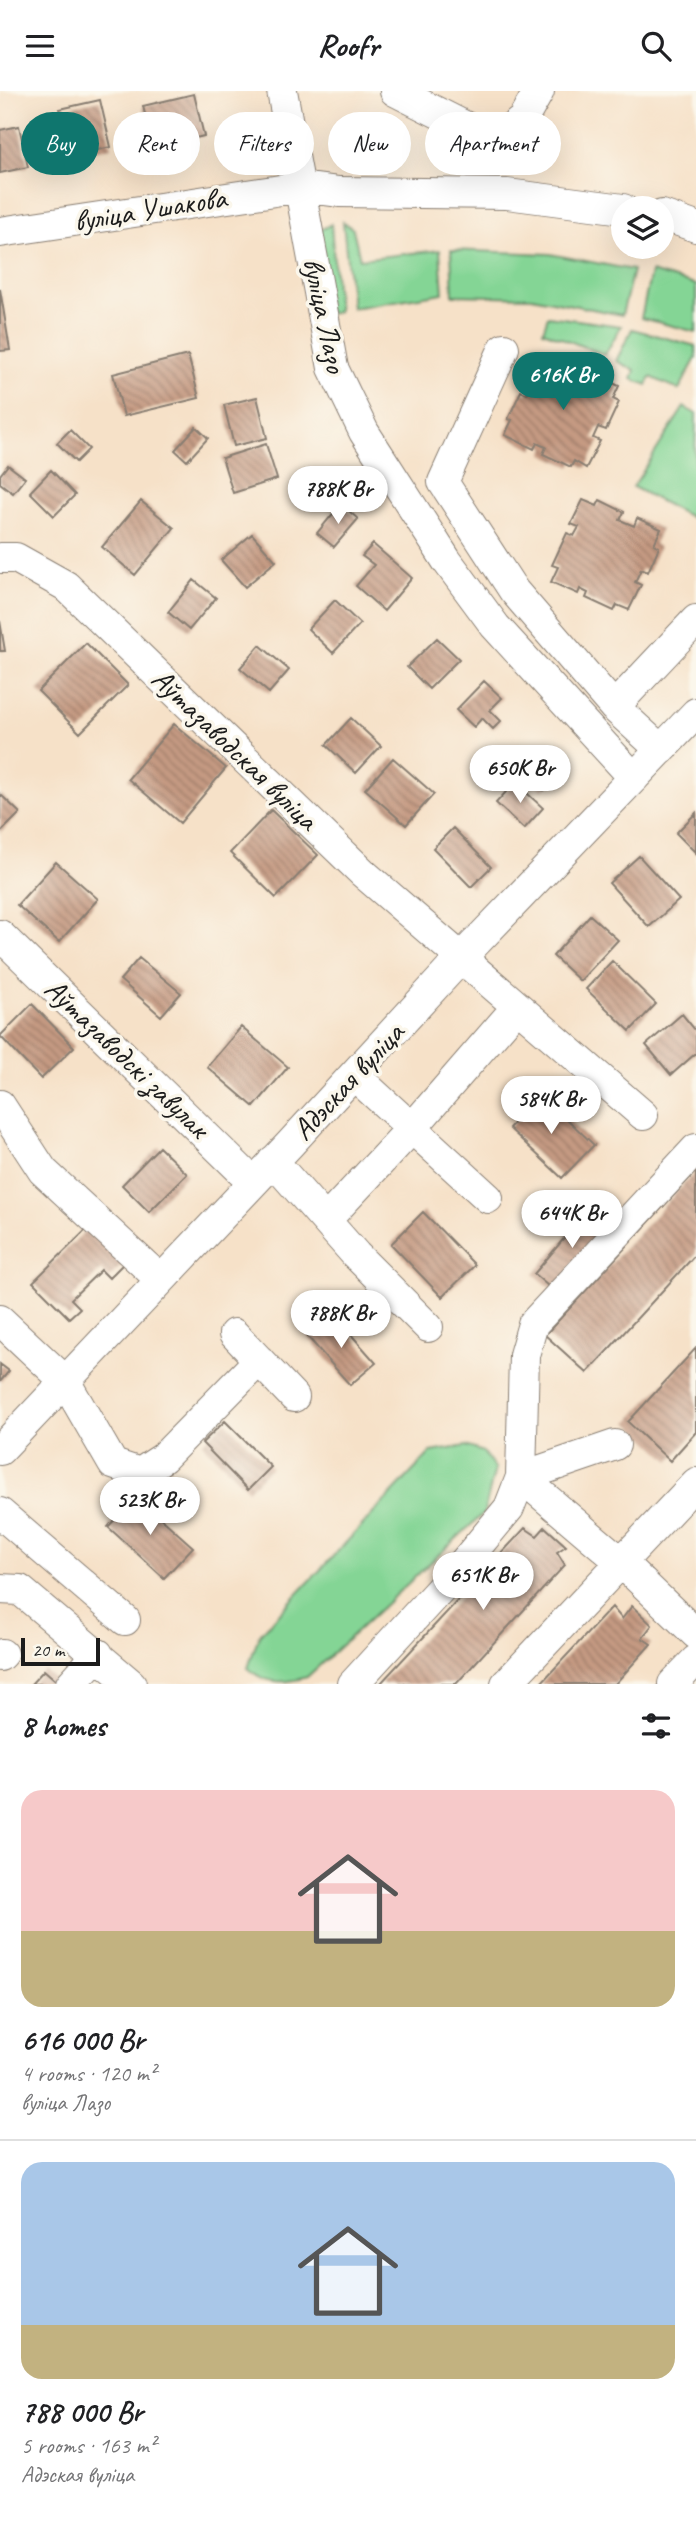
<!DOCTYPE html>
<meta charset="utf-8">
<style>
:root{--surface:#fff;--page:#f2f2f2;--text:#202124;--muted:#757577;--line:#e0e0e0;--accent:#0f766e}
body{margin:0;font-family:Caveat,sans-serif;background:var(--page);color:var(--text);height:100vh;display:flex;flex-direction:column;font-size:26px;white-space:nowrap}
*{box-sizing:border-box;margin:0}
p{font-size:23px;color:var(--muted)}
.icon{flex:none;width:38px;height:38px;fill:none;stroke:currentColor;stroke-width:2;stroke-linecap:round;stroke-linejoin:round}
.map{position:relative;height:1593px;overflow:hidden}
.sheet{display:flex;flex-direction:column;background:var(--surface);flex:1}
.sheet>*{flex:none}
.hud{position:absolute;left:21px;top:21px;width:654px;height:63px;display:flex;gap:14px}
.tools{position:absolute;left:611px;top:105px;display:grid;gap:14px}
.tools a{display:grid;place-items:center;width:63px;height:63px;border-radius:50%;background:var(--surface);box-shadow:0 7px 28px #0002;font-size:35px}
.scale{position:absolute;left:21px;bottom:18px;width:79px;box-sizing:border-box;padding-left:7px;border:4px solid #1c1c1c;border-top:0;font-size:19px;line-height:24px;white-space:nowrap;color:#1c1c1c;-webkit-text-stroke:5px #fbf7ec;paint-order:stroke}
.price{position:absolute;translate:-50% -60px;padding:0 16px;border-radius:24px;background:#fff;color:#222;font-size:23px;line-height:46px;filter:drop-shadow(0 2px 4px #0008)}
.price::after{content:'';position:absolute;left:50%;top:42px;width:21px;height:16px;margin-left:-10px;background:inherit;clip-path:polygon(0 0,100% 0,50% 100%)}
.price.current{background:var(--accent);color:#fff}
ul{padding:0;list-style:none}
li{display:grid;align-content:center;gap:14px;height:371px;padding:0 21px}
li+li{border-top:2px solid var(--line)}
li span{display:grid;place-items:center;height:217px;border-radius:21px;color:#555}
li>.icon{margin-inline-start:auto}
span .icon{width:126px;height:126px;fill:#fffc;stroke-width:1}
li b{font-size:30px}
h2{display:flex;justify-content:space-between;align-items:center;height:84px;padding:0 21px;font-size:30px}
.pill{padding:0 24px;border-radius:32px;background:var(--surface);box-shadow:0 7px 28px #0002;font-size:24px;line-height:63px}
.pill.current{background:var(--accent);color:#fff}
header{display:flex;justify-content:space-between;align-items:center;height:91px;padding:0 21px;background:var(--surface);font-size:32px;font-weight:700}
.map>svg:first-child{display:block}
</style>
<header><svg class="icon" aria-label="menu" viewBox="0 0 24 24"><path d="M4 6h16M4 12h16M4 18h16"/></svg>Roofr<svg class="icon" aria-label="search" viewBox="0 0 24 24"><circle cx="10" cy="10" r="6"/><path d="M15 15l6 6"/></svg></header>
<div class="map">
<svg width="696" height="1593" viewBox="0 0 696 1593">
<defs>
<pattern id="building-back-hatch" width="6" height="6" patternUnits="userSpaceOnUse" patternTransform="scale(1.75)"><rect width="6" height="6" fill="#c59a82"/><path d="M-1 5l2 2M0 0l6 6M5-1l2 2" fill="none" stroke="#9f7d6a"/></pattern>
</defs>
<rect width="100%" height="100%" fill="#fbf7ec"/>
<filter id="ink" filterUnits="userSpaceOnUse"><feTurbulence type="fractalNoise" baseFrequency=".0143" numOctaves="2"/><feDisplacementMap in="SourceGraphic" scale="14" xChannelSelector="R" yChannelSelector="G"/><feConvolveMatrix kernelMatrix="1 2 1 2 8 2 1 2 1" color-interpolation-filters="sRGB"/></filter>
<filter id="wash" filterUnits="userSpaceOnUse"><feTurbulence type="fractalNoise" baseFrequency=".00686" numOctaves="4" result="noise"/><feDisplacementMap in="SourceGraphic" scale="28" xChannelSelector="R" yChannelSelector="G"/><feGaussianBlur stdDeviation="1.57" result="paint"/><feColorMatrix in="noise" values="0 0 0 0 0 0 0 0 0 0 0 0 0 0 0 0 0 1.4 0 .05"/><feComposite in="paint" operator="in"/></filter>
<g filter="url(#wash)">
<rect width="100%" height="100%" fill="#f6e1c8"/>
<path fill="#84d595" stroke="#507858" stroke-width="2" d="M 343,131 L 353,138 L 360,168 L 440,159 L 443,202 L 352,217 Z
M 331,133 L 338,221 L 328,223 L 320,139 Z
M 451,159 L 550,163 L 633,179 L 622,224 L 532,206 L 453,204 Z
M 651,181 L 696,194 L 696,241 L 641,227 Z
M 548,225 L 621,235 L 605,264 L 543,240 Z
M 632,238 L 696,255 L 696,267 L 679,299 L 651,286 L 647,294 L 632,288 L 635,279 L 616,270 Z
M 684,316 L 696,323 L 694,428 L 633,396 Z
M 466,1355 L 483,1361 L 495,1378 L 484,1422 L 307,1586 C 285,1593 264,1593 248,1577 L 259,1544 L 431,1361 Z"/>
<g id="blocks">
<path fill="url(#building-back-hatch)" d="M 194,3 L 204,45 L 153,57 L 143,15 Z
M 100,9 L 111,56 L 71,65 L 60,18 Z
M 19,35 L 28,76 L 0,82 L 0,39 Z
M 0,198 L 10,259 L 0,260 Z
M 188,264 L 199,307 L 124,325 L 113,283 Z
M 538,265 L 554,273 L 557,267 L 580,278 L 577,285 L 589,291 L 593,282 L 619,295 L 613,308 L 619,311 L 606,339 L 598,336 L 593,347 L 600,350 L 586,377 L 574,370 L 571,376 L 543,363 L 546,356 L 541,354 L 537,352 L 534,358 L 505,344 L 512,329 L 508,328 L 521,300 L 527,303 L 533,292 L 527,289 Z
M 257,306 L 267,347 L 234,355 L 224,314 Z
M 196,336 L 208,347 L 187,370 L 175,359 Z
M 70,339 L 89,358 L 76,371 L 57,352 Z
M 266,353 L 277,388 L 233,402 L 222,367 Z
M 8,374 L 25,387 L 13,402 L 0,392 L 0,384 Z
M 51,379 L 75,404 L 54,425 L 30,401 Z
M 583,409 L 597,415 L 600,409 L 624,421 L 620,429 L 634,435 L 637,427 L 661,438 L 654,453 L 659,456 L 648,481 L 641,478 L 635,491 L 641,494 L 629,519 L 617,514 L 614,520 L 586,507 L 588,502 L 580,498 L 578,503 L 551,491 L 558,476 L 552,474 L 567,442 L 574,445 L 579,436 L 571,433 Z
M 141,410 L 174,437 L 135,484 L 102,456 Z
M 341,413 L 358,428 L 334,456 L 317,442 Z
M 252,443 L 276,470 L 245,496 L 221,469 Z
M 373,453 L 412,487 L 384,520 L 356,495 L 374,474 L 362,465 Z
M 194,489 L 216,507 L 189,539 L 168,521 Z
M 335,509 L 360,533 L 333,562 L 308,538 Z
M 0,530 L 5,560 L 0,560 Z
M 437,547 L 459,568 L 429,598 L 407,576 Z
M 86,552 L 128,594 L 80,642 L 38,600 Z
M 260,554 L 289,579 L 269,602 L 240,577 Z
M 484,590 L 502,607 L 490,619 L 501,630 L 493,638 L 482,627 L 474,636 L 456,619 Z
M 351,627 L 381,655 L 356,682 L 326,654 Z
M 174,633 L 226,677 L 180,732 L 128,688 Z
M 550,657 L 567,673 L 543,699 L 526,684 Z
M 393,667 L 434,703 L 406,734 L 365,698 Z
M 515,691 L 543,717 L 524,738 L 496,712 Z
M 0,703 L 20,722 L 0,742 Z
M 271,719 L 318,764 L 276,807 L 230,762 Z
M 696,722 L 696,762 L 676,742 Z
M 453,737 L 491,776 L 471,796 L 433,757 Z
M 639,765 L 679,809 L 649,836 L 609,792 Z
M 56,771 L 98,808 L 59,851 L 17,814 Z
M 590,824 L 618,849 L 580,890 L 553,865 Z
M 139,867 L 181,902 L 161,925 L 120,889 Z
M 612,870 L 656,913 L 630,940 L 586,898 Z
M 32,913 L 74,956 L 41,988 L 0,945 Z
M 682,923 L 696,940 L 696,962 L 671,984 L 646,954 Z
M 241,936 L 288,976 L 254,1016 L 207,976 Z
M 541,1003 L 594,1054 L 562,1087 L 509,1037 Z
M 159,1056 L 187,1083 L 149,1121 L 122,1094 Z
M 696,1080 L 696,1163 L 587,1282 L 545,1244 Z
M 589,1118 L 609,1135 L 554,1200 L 534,1183 Z
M 423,1121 L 475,1174 L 442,1206 L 391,1153 Z
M 88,1137 L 124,1172 L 109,1187 L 101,1179 L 71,1208 L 80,1217 L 69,1227 L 33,1191 Z
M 333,1223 L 376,1272 L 350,1294 L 307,1245 Z
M 696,1257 L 696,1341 L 670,1370 L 628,1331 Z
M 0,1273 L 9,1280 L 0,1291 Z
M 225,1330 L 271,1376 L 248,1399 L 202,1352 Z
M 136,1405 L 193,1456 L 164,1487 L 108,1436 Z
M 545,1436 L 566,1455 L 557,1461 L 565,1474 L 456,1593 L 380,1593 L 525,1437 L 537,1445 Z
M 632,1515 L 652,1534 L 642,1547 L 651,1553 L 615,1593 L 540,1593 L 612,1516 L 622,1528 Z
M 44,1579 L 60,1593 L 31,1593 Z"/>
</g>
</g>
<g filter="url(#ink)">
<use href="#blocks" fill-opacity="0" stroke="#897e72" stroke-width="2"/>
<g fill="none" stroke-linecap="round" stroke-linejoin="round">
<g stroke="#897e72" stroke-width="32">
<path id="minor" d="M 282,0 L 333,277 L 364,341 L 447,470 L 495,535 L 634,687
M 395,0 L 486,46 L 506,42 L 523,28 L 539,0
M 662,124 L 696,136
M 0,141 L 301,96 L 339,101 L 507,103 L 623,118
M 504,257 L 443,391 L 514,500 L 614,616 L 661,659
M 0,467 L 16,467 L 66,495 L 363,782 L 643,1024
M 614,616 L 696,529
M 0,844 L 253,1091
M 354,984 L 488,1107
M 0,1014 L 43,1080 L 161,1189
M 273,1070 L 356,1164 L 428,1236
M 326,1129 L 413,1036 L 517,916
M 0,1229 L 65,1290 L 113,1373 L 140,1382 L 163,1367 L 259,1269
M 234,1243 L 294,1306
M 0,1359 L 290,1053 L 460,868 L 696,622
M 521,1386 L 621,1471 L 696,1543
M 521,1386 L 615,1354
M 0,1422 L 125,1529
M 0,1498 L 20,1499 L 131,1593
M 0,1565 L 2,1563
M 71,1593 L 98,1563
M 353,1593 L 456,1481 L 509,1417 L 521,1386 L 524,1264 L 533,1233 L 696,1058
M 506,1593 L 696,1392
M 673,1593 L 696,1569"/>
</g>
<use href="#minor" stroke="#fff" stroke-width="30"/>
</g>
</g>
<g text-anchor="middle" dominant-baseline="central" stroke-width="7" stroke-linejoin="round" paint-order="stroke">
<g font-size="30" fill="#1c1c1c" stroke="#fbf7ec">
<text transform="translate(150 118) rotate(-9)">вуліца Ушакова</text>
<text transform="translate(325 224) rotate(78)">вуліца Лазо</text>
<text transform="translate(235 658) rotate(44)">Аўтазаводская вуліца</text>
<text transform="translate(127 967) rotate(44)">Аўтазаводскі завулак</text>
<text transform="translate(348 990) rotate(-47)">Адэская вуліца</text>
</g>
</g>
</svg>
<div class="tools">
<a><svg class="icon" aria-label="layers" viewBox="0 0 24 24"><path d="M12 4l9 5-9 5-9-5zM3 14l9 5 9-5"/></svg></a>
</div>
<div class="scale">20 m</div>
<b class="price current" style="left:563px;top:321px">616K Br</b>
<b class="price" style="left:338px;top:435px">788K Br</b>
<b class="price" style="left:520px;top:714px">650K Br</b>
<b class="price" style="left:551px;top:1045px">584K Br</b>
<b class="price" style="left:572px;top:1159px">644K Br</b>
<b class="price" style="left:341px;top:1259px">788K Br</b>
<b class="price" style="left:150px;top:1446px">523K Br</b>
<b class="price" style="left:483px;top:1521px">651K Br</b>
<div class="hud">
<a class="pill current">Buy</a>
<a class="pill">Rent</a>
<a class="pill">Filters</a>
<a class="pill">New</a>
<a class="pill">Apartment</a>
</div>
</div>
<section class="sheet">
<h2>8 homes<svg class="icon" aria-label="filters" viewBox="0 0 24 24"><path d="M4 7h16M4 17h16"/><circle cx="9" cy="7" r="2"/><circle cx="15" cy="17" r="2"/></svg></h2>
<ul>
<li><span style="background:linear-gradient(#f6c9c9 65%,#c2b280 0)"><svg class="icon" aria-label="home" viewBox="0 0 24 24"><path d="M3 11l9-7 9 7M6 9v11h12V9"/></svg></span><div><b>616 000 Br</b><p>4 rooms · 120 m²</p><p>вуліца Лазо</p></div></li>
<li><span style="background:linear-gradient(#a9c7e8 75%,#c2b280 0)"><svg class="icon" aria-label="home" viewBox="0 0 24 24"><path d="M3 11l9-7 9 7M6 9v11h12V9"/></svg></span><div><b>788 000 Br</b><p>5 rooms · 163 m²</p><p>Адэская вуліца</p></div></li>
</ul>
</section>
